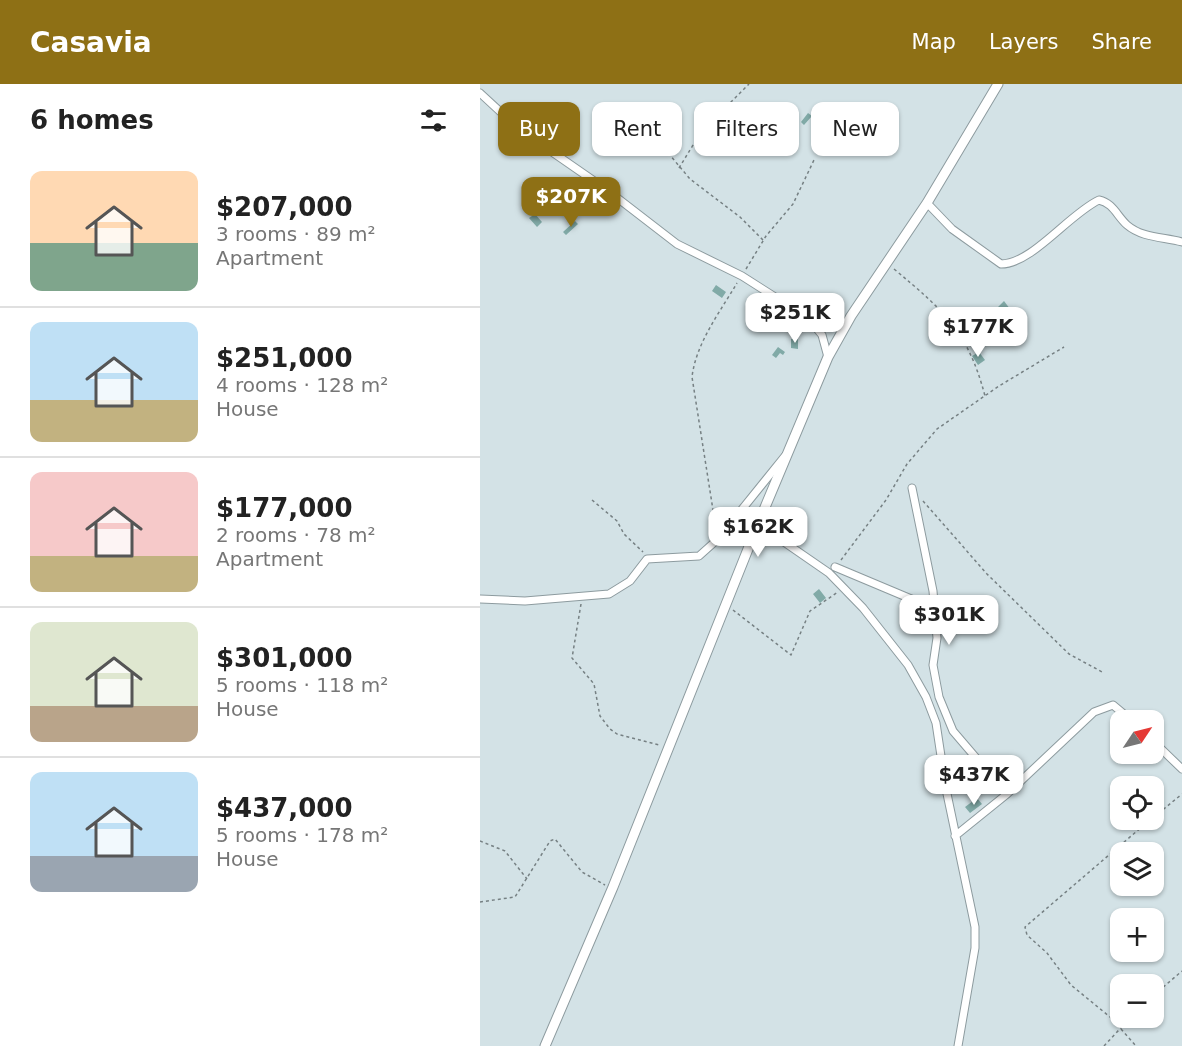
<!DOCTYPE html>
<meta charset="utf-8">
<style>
:root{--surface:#fff;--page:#f6f6f6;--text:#222;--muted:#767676;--line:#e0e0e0;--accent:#8e7015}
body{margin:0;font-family:"DejaVu Sans",sans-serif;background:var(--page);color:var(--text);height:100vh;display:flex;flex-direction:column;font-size:22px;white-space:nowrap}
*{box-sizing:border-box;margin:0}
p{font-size:20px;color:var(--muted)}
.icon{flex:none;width:33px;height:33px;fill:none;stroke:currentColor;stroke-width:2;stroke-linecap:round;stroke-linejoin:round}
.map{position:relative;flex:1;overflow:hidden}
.panel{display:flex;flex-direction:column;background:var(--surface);width:480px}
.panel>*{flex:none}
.banner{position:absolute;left:18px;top:18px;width:570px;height:54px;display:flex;gap:12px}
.needle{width:39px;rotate:55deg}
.tools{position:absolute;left:630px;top:626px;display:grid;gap:12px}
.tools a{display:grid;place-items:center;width:54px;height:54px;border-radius:12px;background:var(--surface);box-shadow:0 2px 4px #0004;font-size:30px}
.price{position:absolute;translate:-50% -51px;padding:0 14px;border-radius:12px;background:#fff;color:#222;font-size:20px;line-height:39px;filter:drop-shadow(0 2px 3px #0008)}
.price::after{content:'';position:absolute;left:50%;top:36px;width:18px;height:14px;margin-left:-9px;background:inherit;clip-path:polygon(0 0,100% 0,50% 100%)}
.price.selected{background:var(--accent);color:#fff}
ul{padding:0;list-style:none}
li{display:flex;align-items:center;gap:18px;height:150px;padding:0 30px}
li+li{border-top:2px solid var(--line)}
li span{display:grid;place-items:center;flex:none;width:168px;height:120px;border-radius:12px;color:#555}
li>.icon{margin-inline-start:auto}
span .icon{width:72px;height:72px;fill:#fffc;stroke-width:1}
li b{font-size:26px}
h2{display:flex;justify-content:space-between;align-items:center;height:72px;padding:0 30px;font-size:26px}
.pill{padding:0 21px;border-radius:12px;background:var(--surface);box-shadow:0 2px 4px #0004;font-size:21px;line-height:54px}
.pill.selected{background:var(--accent);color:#fff}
header{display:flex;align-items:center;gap:36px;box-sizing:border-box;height:84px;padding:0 30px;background:var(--accent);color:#fff}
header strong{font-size:28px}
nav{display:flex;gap:33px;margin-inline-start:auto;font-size:21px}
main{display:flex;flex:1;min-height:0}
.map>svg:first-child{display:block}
</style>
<header>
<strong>Casavia</strong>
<nav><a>Map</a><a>Layers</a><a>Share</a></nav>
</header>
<main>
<section class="panel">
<h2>6 homes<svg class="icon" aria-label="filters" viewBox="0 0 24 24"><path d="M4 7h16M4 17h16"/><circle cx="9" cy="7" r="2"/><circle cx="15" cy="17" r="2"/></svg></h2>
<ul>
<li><span style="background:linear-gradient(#ffd9b3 60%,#7fa58c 0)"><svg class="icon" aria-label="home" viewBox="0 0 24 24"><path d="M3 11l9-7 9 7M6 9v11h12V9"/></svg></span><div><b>$207,000</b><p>3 rooms · 89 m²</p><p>Apartment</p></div></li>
<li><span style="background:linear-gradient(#bfe0f5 65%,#c2b280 0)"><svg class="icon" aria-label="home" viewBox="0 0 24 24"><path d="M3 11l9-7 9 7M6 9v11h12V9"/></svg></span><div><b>$251,000</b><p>4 rooms · 128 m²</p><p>House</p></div></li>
<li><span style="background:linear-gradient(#f6c9c9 70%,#c2b280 0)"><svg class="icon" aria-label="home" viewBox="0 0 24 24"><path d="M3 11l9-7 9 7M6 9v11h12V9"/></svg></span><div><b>$177,000</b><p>2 rooms · 78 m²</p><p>Apartment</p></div></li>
<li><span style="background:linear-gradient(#dfe7d0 70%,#b9a48a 0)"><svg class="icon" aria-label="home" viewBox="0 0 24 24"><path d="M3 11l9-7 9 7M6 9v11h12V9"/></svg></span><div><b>$301,000</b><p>5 rooms · 118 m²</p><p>House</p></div></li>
<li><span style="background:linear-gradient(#bfe0f5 70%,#9aa5b1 0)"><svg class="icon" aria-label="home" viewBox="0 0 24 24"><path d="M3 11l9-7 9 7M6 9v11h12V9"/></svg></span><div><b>$437,000</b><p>5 rooms · 178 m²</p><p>House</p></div></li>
</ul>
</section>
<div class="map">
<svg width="702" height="962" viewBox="0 0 702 962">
<rect width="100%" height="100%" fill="#d3e2e6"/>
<path fill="#81aaa7" d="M 328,29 L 332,32 L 324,41 L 321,38 Z
M 55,130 L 62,138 L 57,143 L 49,134 Z
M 95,137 L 98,140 L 86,151 L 83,148 Z
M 236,201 L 246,208 L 242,214 L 232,207 Z
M 524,217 L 530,225 L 524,230 L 518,223 Z
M 311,255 L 318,255 L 318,265 L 311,264 Z
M 298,263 L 305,268 L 303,271 L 300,269 L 296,274 L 292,271 Z
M 499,268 L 505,276 L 498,281 L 492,272 Z
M 339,505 L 346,514 L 340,519 L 333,510 Z
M 436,520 L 440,542 L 425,543 L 424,537 L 427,536 L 425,522 Z
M 497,714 L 502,720 L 490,729 L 485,723 Z"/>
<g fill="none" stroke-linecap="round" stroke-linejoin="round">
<g stroke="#8d9b9f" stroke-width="9">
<path id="minor" d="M 0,9 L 39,45 L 127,106 L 197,160 L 262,192 L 328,234 L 342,251 L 348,273
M 447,119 L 472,145 L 521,180 C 552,180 589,130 619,116 C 633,119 637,132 647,141 C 662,154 684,153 702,158
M 432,404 L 453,507 L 457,554 L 453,581 L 459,613 L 473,647 L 527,710
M 278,440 L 349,489 L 383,524 L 428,581 L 446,613 L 456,639 L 466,705 L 495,843 L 495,864 L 478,962
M 355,483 L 455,525
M 0,515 L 45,517 L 129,510 L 150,497 L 167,475 L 219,472 L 238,455 L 305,372
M 674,658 L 702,685
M 475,752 L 527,710 L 614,628 L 633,621 L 651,636"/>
</g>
<g stroke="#8d9b9f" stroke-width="11">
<path id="tertiary" d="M 65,962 L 133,803 L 278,440 L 348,273 L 371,232 L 447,119 L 518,0"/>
</g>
<path stroke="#768083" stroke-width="1.5" stroke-dasharray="3 3" stroke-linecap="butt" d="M 137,38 L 189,70 L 210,95 L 260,133 L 283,156
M 199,84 L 221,48 L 269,0
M 266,185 L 286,152 L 313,120 L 334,76
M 414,185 C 463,226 488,247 505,312
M 112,416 L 137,437 L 144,450 L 163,468
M 443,417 L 507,490 L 589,570 L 624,589
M 236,445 L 212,293 C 216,259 240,228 257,199
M 361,476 L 406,416 L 427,380 L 457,345 L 519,302 L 584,263
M 101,520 L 92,574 L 114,600 L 120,632 L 130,645 L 137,650 L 179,661
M 253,526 L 311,571 L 330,527 L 358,508
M 674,733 L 702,710
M 0,757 L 25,767 L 47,795
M 0,818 L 35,813 L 70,757 L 75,755 L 102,788 L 125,801
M 674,911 L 702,887
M 641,942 L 591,901 L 567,869 L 547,851 L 545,843 L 671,735
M 641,945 L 656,962
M 624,962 L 651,933"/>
<use href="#minor" stroke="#fff" stroke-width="7"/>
<use href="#tertiary" stroke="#fff" stroke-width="9"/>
</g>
</svg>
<div class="tools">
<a><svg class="needle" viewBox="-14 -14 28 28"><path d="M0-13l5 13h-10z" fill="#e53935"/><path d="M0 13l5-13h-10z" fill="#767676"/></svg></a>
<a><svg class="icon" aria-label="locate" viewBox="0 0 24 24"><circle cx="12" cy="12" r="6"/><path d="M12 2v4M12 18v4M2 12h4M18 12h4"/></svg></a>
<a><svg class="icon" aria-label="layers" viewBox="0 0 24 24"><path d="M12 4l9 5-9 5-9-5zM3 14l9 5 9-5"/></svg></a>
<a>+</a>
<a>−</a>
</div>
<b class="price selected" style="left:91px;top:144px">$207K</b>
<b class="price" style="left:315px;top:260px">$251K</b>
<b class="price" style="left:498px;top:274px">$177K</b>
<b class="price" style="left:278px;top:474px">$162K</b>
<b class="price" style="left:469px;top:562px">$301K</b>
<b class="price" style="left:494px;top:722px">$437K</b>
<div class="banner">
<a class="pill selected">Buy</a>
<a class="pill">Rent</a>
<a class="pill">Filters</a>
<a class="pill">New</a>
</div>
</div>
</main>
